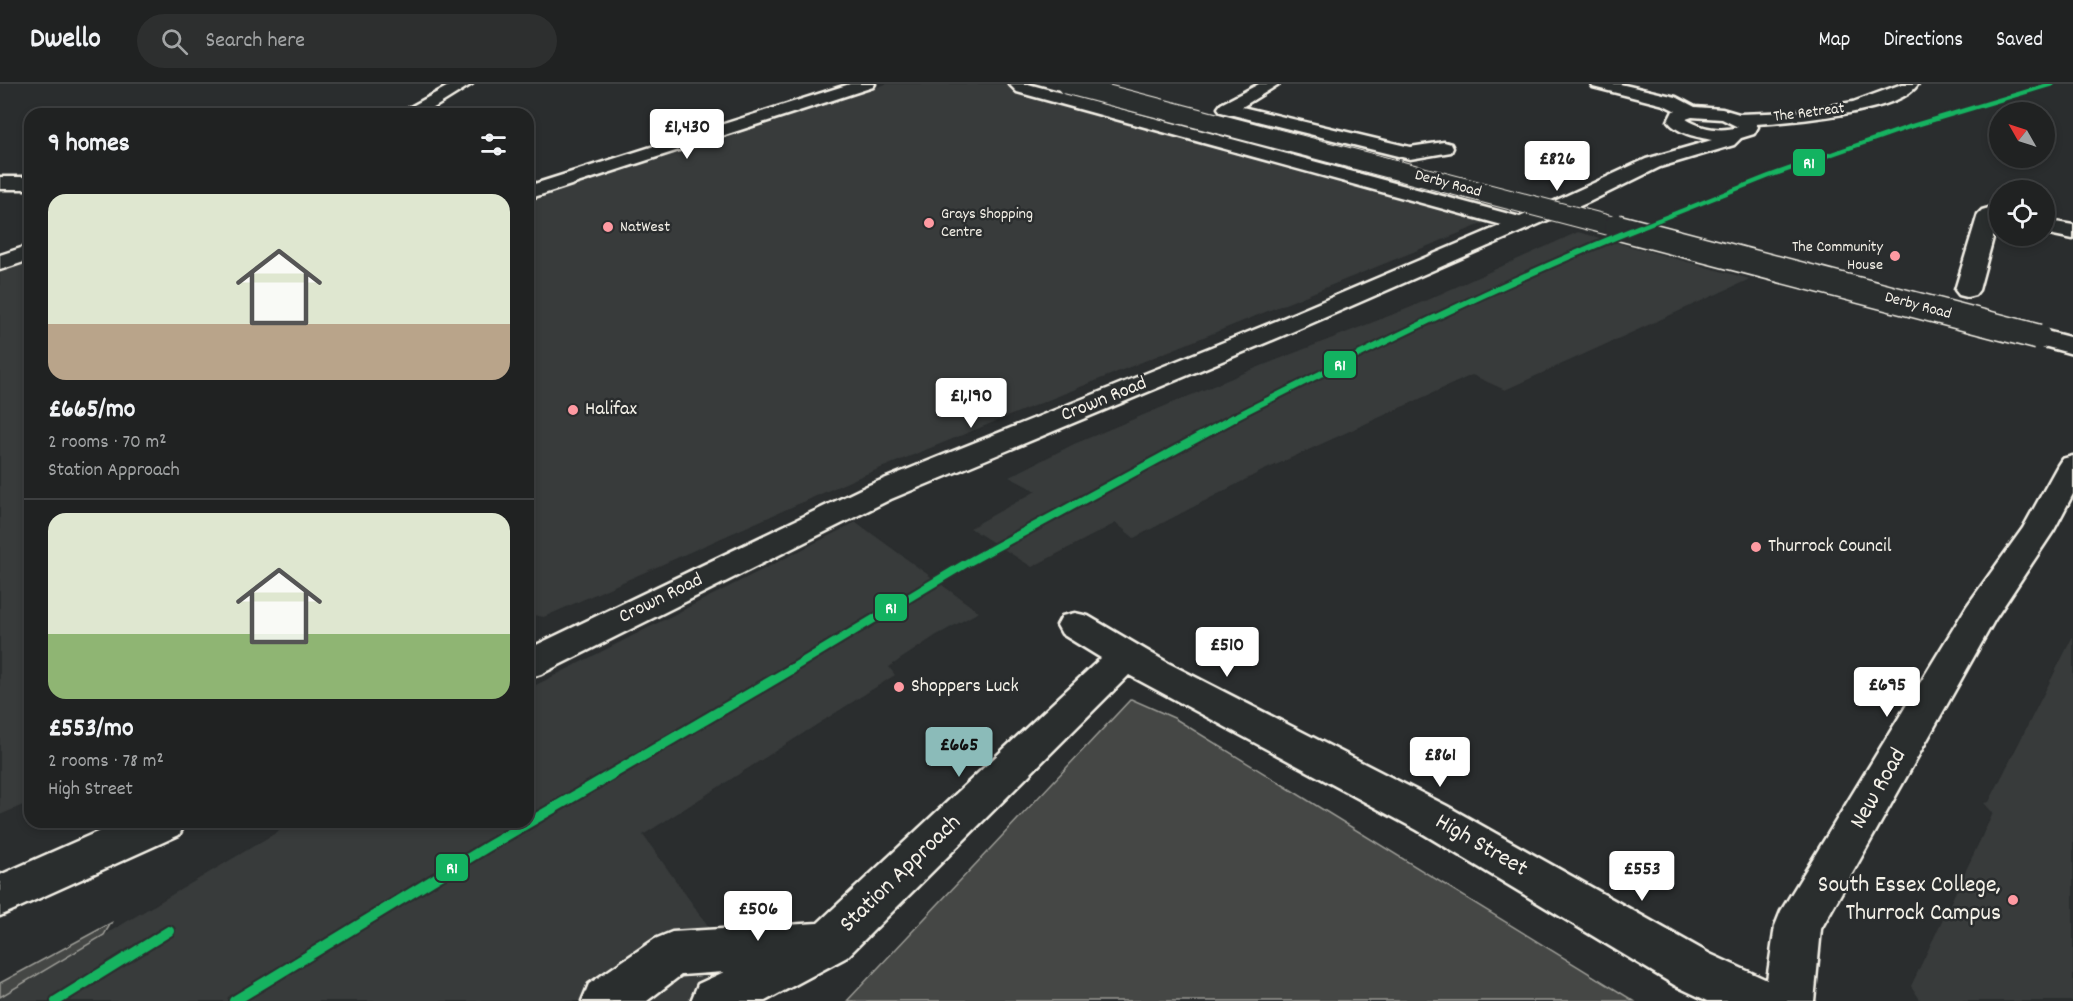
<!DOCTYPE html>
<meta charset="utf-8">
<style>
:root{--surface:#202222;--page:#2d2f2f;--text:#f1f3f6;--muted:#a2a4a5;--line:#3d3f40;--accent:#8bbbb9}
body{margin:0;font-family:Dekko,sans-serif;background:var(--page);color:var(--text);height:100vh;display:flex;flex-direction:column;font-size:22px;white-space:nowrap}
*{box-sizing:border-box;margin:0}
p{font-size:20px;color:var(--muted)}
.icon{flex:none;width:33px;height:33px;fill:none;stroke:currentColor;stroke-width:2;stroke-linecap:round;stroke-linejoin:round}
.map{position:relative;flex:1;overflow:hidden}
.details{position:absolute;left:24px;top:24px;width:510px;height:720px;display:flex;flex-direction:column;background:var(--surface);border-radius:18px;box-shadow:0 3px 9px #0003,0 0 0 2px var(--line)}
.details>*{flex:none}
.needle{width:39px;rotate:309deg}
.fabs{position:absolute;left:1989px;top:18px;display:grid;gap:12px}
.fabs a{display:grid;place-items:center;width:66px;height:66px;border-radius:50%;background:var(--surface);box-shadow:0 3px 9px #0003,0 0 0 2px var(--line);font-size:30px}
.price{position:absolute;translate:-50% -51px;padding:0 14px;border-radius:6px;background:#fff;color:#222;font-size:20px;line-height:39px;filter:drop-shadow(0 2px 3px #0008)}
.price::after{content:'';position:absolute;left:50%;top:36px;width:18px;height:14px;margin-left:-9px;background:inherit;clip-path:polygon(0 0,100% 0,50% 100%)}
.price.selected{background:var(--accent);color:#111}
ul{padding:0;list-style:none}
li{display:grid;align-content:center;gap:12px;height:318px;padding:0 24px}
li+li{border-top:2px solid var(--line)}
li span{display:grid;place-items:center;height:186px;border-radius:18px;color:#555}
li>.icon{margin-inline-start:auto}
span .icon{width:108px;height:108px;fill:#fffc;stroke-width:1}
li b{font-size:26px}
h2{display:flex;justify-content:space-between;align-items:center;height:72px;padding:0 24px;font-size:26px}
header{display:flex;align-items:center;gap:36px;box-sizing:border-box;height:84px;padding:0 30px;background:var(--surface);border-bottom:2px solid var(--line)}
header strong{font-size:28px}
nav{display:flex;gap:33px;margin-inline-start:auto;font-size:21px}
.search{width:420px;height:54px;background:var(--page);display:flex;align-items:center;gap:15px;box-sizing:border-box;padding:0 21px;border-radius:33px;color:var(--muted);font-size:22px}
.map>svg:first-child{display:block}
</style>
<header>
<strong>Dwello</strong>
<div class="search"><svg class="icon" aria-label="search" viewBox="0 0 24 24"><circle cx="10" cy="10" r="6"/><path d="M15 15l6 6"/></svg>Search here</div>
<nav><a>Map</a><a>Directions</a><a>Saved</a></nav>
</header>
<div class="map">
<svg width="2073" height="917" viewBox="0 0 2073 917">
<rect width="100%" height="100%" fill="#2a2d2e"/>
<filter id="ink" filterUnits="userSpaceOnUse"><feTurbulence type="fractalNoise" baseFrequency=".0167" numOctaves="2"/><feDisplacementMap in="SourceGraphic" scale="12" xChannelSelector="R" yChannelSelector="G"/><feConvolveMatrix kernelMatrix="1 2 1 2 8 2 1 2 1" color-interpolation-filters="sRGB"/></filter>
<g filter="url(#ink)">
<path fill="#373a3a" d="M 886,0 L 1006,0 L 1450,125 L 1487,138 L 859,393 L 544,533 L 528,530 L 528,117 Z
M 1578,148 L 1750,195 L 1505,306 L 1472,291 L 1260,388 L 1134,454 L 1116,439 L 1032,483 L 970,444 L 1036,407 L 1009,393 L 1074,360 L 1256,284 L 1409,224 Z
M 30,175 L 30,718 L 0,731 L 0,186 Z
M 856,438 L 979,528 L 935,552 L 889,583 L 895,591 L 643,751 L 762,917 L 0,917 L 0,913 L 294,738 L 528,738 L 528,605 Z
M 2073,552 L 2073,917 L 1921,917 L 1911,902 L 1993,729 L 1984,719 L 1989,718 Z"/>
<path fill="#444645" stroke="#9c9c96" stroke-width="1.5" d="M 1131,615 L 1174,634 L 1634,917 L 847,917 Z
M 111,839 L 104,851 L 0,913 L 0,899 Z"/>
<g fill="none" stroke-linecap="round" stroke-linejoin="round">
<g stroke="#f4f1e8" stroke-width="5">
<path id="minor" d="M 850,0 L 875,0 L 873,3 L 528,115 L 528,102 Z
M 1009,0 L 1028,0 L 1520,133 L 1646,75 L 1712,56 C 1697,53 1678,50 1668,37 L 1673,27 L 1676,27 L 1664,21 L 1593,3 L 1591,0 L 1620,0 L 1676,13 L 1695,23 L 1722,25 L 1739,30 L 1794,28 L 1853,18 L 1902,0 L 1918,0 C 1902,29 1789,38 1756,40 L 1758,43 L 1754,50 L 1741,54 L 1734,61 L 1660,83 L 1589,118 L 1294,247 L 891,415 L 541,590 L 528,594 L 528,565 L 869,401 L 1276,237 L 1502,141 L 1017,8 ZM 1692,33 L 1722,35 L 1738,43 C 1721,48 1702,45 1686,35 Z
M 1259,0 L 1279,0 L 1242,23 L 1410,63 L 1444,58 L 1451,60 L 1453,64 L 1451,68 L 1410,75 L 1221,28 L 1218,24 L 1221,20 Z
M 0,93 L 30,93 L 30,105 L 0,105 Z
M 1989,124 L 2000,126 L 2000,139 L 1997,139 L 1979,206 L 1975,211 L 1967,213 L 1959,211 L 1955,206 L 1978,130 L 1982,126 Z
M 2044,136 L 2073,141 L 2073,155 L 2044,149 Z
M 2073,372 L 2073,410 L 2054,446 L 1995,535 L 1821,845 L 1814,917 L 1708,917 L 1676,902 L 1417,746 L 1129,591 L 847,873 L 765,917 L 691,917 L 698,900 L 724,888 L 681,891 L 647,917 L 582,917 L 589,900 L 655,855 L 672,848 L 818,839 L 1101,574 L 1062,550 L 1057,541 L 1062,532 L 1075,529 L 1088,532 L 1168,579 L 1447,722 L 1710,870 L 1767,896 L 1775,842 L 1781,827 L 1967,522 L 2023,444 L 2058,381 L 2062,375 Z
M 120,738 L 186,738 L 179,751 L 0,832 L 0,791 Z"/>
</g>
<g stroke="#f4f1e8" stroke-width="5">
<path id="secondary" d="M 2038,245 L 2073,254 L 2073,270 L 2029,258 L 2025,253 L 2029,248 Z"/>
</g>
<g stroke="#f4f1e8" stroke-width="5">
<path id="primary" d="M 452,0 L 472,0 L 424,30 L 402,30 L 405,26 Z
M 30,161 L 30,176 L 0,186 L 0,171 Z"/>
</g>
<use href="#minor" fill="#2a2d2e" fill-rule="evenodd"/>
<use href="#secondary" fill="#2a2d2e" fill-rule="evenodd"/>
<use href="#primary" fill="#2a2d2e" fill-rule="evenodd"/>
<g stroke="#f4f1e8" stroke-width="21" stroke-linecap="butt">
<path id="secondary-bridge-far1" d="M 1066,0 L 1623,145"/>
</g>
<g stroke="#f4f1e8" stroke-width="28" stroke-linecap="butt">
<path id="secondary-bridge" d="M 1617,143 L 2038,253"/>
</g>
<use href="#secondary-bridge-far1" stroke="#2a2d2e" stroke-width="19"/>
<use href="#secondary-bridge" stroke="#2a2d2e" stroke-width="25"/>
<g stroke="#2a2d2e" stroke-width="7">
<path id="rail-1-far3" d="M 1636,145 L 1769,92 L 1909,43 L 2052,0"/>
</g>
<g stroke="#2a2d2e" stroke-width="10">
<path id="rail-1-far2" d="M 1231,335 C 1365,267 1500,199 1640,143"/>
</g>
<g stroke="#2a2d2e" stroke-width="12">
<path id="rail-1-far1" d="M 789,586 L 965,480 L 1234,334"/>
</g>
<g stroke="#2a2d2e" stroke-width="14">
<path id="rail-1" d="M 56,917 L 169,847
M 234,917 L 487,763 L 792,585"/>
</g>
<use href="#rail-1-far3" stroke="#13b361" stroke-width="4.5"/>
<use href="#rail-1-far2" stroke="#13b361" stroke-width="6"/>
<use href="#rail-1-far1" stroke="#13b361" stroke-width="8"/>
<use href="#rail-1" stroke="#13b361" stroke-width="10"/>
</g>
</g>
<g fill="#ff9aa2" stroke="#2a2d2e" stroke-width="2">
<circle cx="929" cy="139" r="6"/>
<circle cx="608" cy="143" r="6"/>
<circle cx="1895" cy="172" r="6"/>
<circle cx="573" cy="326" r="6"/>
<circle cx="1756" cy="463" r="6"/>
<circle cx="899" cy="603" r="6"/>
<circle cx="2013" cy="816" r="6"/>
</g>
<g text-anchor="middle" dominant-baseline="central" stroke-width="5" stroke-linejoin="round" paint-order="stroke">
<g font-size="16" fill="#f4f1e8" stroke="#2a2d2e">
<text transform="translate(1809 29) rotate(-7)">The Retreat</text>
<text transform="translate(1448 100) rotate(15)">Derby Road</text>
<text transform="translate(1918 222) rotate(15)">Derby Road</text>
</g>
<g font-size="16" fill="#f4f1e8" stroke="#2a2d2e" text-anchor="start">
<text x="941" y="130">Grays Shopping<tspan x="941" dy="18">Centre</tspan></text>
<text x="620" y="143">NatWest</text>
<text x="1883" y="163" text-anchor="end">The Community<tspan x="1883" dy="18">House</tspan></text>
</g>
<g font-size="20" fill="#f4f1e8" stroke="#2a2d2e">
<text transform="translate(1104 316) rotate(-22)">Crown Road</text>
<text transform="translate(661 515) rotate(-26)">Crown Road</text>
</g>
<g font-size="20" fill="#f4f1e8" stroke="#2a2d2e" text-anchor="start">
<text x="585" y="326">Halifax</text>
<text x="1768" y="463">Thurrock Council</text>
<text x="911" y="603">Shoppers Luck</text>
</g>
<g font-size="24" fill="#f4f1e8" stroke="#2a2d2e">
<text transform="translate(1879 705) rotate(-60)">New Road</text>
<text transform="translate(1481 762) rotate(30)">High Street</text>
<text transform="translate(901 790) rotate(-44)">Station Approach</text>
</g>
<g font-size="24" fill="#f4f1e8" stroke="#2a2d2e" text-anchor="end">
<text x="2001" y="802">South Essex College,<tspan x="2001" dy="28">Thurrock Campus</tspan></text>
</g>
</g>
<g stroke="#2a2d2e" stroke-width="2">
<rect x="1792" y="64" width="34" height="29" rx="6" fill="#13b361"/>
<rect x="1323" y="266" width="34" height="29" rx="6" fill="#13b361"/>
<rect x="874" y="509" width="34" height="29" rx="6" fill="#13b361"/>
<rect x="435" y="769" width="34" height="29" rx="6" fill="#13b361"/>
</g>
<g font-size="16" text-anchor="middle" font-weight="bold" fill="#fff">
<text x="1809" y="84">R1</text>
<text x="1340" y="286">R1</text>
<text x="891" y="529">R1</text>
<text x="452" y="789">R1</text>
</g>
</svg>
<div class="fabs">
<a><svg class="needle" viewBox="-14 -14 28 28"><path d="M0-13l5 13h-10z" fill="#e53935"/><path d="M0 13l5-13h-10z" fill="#a2a4a5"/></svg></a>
<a><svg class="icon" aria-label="locate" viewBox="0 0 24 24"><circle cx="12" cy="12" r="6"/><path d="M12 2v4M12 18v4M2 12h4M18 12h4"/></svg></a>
</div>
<b class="price" style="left:687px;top:76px">£1,430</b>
<b class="price" style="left:1557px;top:108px">£826</b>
<b class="price" style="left:971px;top:345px">£1,190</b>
<b class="price" style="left:1227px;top:594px">£510</b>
<b class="price" style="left:1887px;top:634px">£695</b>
<b class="price selected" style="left:959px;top:694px">£665</b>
<b class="price" style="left:1440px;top:704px">£861</b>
<b class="price" style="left:1642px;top:818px">£553</b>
<b class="price" style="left:758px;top:858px">£506</b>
<section class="details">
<h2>9 homes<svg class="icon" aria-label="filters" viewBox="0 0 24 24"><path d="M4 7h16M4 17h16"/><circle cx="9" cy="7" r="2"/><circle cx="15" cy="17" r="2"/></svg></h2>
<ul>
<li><span style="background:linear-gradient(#dfe7d0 70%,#b9a48a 0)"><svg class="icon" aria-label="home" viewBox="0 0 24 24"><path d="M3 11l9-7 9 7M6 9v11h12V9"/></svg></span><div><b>£665/mo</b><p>2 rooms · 70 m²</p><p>Station Approach</p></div></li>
<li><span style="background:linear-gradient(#dfe7d0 65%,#8fb573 0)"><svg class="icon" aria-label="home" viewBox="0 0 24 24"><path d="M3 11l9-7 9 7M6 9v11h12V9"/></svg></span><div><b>£553/mo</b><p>2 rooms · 78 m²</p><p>High Street</p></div></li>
</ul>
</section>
</div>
